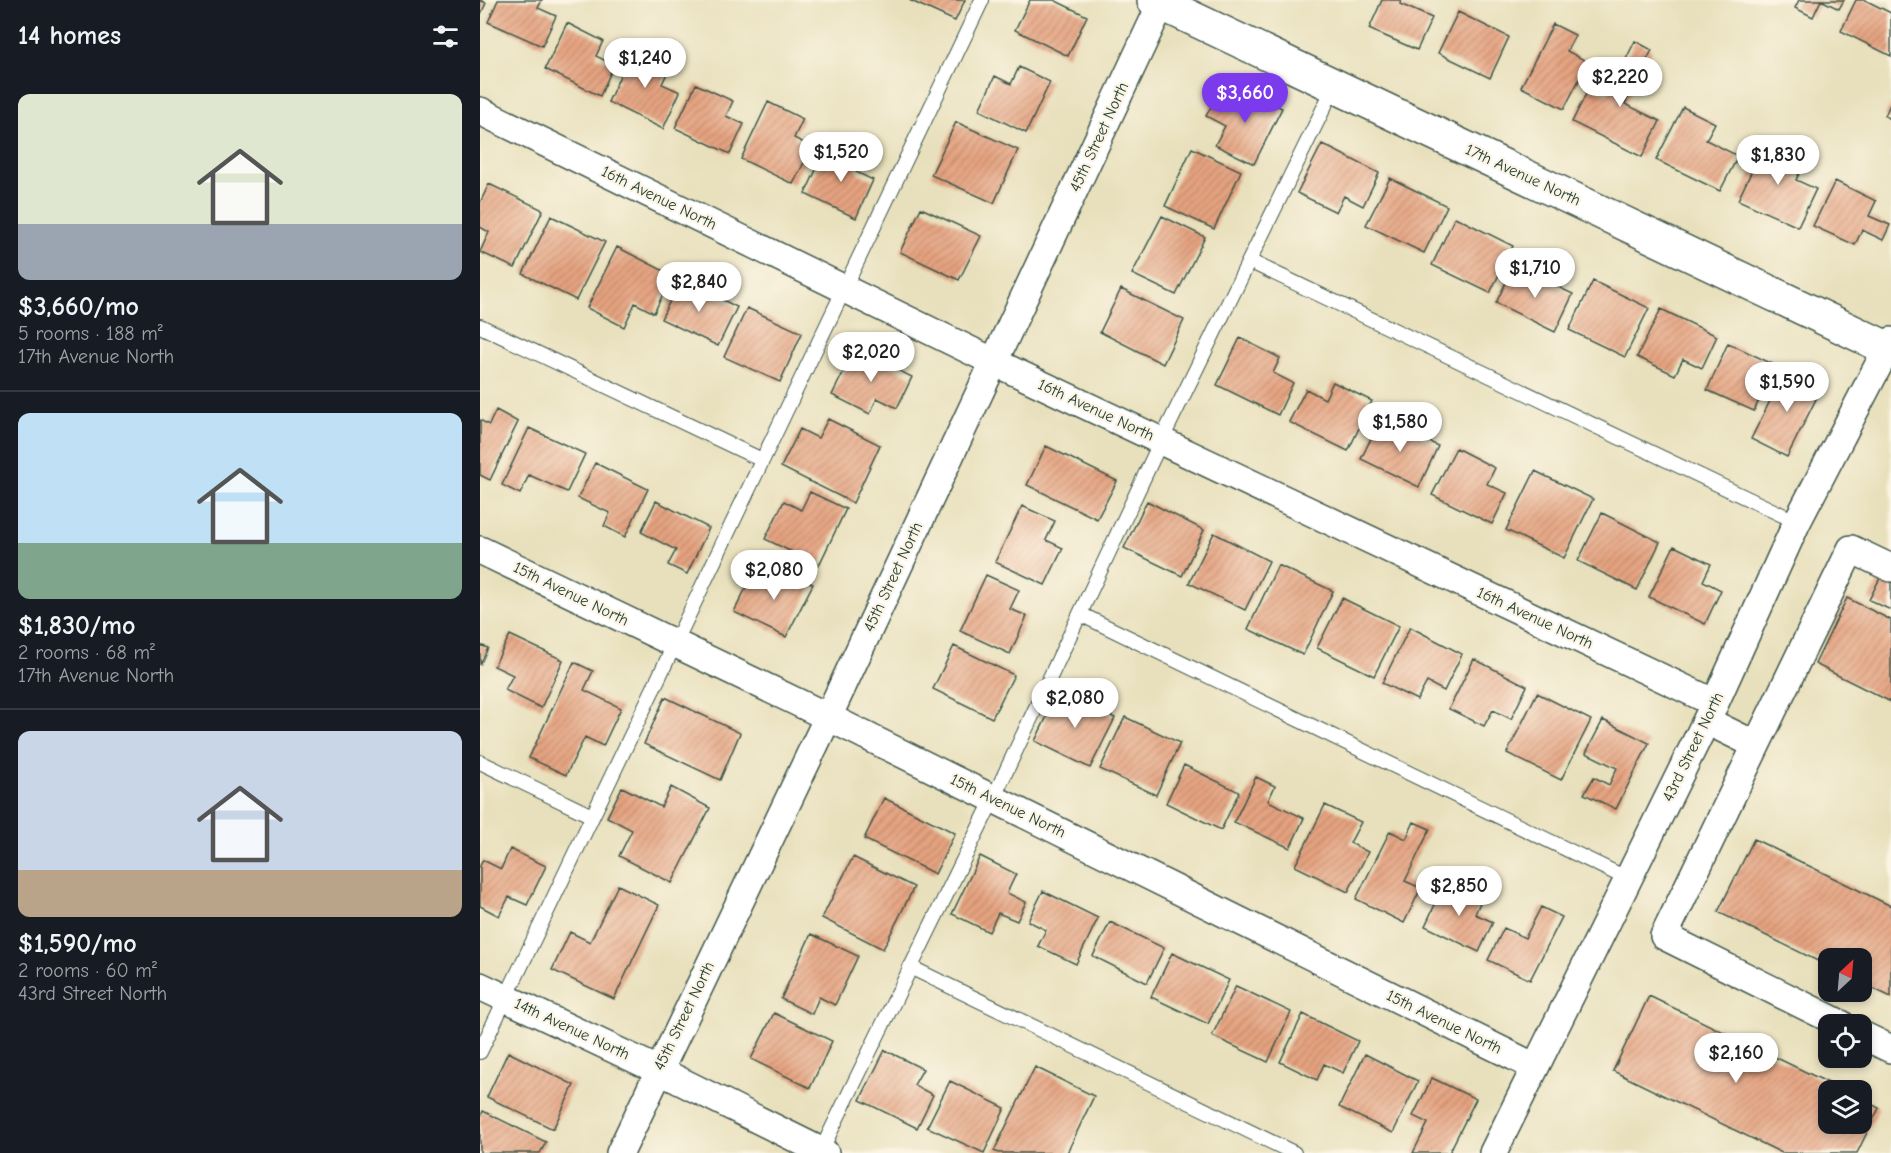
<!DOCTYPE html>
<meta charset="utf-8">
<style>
:root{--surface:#171b24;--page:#20242c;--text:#f1f3f6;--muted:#9ea1a6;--line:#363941;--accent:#7c3aed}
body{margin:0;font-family:"Comic Neue",sans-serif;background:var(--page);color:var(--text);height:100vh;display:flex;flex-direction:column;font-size:22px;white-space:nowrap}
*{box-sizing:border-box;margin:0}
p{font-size:20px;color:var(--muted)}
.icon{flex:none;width:33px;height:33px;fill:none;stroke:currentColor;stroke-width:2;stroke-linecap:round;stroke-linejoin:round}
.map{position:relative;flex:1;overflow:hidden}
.details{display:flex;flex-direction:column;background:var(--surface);width:480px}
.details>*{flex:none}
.needle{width:39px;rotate:26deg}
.fabs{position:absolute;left:1338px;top:948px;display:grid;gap:12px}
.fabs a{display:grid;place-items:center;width:54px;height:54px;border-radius:12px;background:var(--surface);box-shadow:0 3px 9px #0003;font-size:30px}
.price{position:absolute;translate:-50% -51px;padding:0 14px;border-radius:21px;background:#fff;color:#222;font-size:20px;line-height:39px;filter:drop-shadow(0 2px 3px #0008)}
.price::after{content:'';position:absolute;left:50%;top:36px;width:18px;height:14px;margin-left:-9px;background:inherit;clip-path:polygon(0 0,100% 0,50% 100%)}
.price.on{background:var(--accent);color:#fff}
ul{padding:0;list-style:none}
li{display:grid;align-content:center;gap:12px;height:318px;padding:0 18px}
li+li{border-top:2px solid var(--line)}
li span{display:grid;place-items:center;height:186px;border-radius:12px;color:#555}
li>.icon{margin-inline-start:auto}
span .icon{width:108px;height:108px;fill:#fffc;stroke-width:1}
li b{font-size:26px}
h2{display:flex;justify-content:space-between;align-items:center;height:72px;padding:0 18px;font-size:26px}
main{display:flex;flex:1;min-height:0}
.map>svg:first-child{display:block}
</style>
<main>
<section class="details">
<h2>14 homes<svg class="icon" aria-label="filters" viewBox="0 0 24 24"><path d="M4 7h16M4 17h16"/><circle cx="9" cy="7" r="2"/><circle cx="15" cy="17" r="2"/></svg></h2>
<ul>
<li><span style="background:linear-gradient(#dfe7d0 70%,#9aa5b1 0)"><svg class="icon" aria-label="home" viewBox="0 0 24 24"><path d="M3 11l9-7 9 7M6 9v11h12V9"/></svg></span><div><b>$3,660/mo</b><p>5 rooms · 188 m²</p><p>17th Avenue North</p></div></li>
<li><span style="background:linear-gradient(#bfe0f5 70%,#7fa58c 0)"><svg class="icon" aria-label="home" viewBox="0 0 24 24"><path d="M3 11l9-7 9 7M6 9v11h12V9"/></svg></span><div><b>$1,830/mo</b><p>2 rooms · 68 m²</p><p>17th Avenue North</p></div></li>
<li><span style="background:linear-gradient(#c9d6e8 75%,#b9a48a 0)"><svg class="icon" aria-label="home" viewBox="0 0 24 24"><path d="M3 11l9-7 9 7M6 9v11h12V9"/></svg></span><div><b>$1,590/mo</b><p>2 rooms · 60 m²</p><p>43rd Street North</p></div></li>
</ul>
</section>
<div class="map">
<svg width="1411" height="1153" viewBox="0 0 1411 1153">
<defs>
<pattern id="building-hatch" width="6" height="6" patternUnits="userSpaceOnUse" patternTransform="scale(1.5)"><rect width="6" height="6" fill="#e6a380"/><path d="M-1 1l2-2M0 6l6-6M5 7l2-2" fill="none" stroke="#ba866a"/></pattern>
</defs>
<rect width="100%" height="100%" fill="#fcf5e5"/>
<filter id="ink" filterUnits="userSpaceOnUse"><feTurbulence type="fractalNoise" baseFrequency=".0167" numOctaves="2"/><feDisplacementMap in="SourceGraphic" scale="12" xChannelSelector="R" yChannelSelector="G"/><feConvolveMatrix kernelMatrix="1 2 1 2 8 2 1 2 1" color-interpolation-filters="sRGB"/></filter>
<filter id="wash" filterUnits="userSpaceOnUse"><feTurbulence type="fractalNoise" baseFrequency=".008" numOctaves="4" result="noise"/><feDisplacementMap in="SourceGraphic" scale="24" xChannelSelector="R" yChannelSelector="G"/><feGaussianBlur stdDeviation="1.35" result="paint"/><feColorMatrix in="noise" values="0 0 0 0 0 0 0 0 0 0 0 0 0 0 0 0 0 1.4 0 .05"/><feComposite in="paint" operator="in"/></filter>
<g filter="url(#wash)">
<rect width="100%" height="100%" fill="#e8e0bc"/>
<g id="blocks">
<path fill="url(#building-hatch)" d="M 0,0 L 6,3 L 0,16 Z
M 18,0 L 62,0 L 58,8 L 76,16 L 62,46 L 8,22 Z
M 429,0 L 485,0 L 475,21 Z
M 550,0 L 574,0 L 607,16 L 588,56 L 535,30 Z
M 902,0 L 921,0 L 920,4 L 952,18 L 937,50 L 889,29 Z
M 1319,0 L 1364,0 L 1359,9 L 1341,0 L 1333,17 L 1315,8 Z
M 1376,0 L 1385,0 L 1411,13 L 1411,56 L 1361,31 Z
M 978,12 L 1029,37 L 1010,78 L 958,53 Z
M 87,23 L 123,41 L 116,56 L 134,65 L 120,96 L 65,69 Z
M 1073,24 L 1095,35 L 1087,51 L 1108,62 L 1084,109 L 1041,87 Z
M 1155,41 L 1172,50 L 1145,104 L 1180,121 L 1162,157 L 1092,122 L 1110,86 L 1128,95 Z
M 153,48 L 191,65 L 182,84 L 200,92 L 183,129 L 128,102 Z
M 539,67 L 570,82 L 546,133 L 499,110 L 515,76 L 531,84 Z
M 216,84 L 253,101 L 246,116 L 264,124 L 250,154 L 195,128 Z
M 764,89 L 802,108 L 774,164 L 735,145 L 745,126 L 726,116 L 736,98 L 754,107 Z
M 288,102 L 323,119 L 314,138 L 332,147 L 313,184 L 261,159 Z
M 1411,102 L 1411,119 L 1405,116 Z
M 1203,107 L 1235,123 L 1226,140 L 1258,156 L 1240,191 L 1176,160 Z
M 476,122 L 538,150 L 514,203 L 451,175 Z
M 1285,143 L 1325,161 L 1316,180 L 1336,189 L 1318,227 L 1258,200 Z
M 842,144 L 899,173 L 883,206 L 864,196 L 856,212 L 817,193 Z
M 367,145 L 384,154 L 376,172 L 393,180 L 376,218 L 325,194 L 342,157 L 359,165 Z
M 712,148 L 761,171 L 734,229 L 685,206 Z
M 910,178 L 967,206 L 944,253 L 886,225 Z
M 1355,181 L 1396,201 L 1389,216 L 1410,225 L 1403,240 L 1382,230 L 1375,245 L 1333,226 Z
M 9,184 L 63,210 L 35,268 L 0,252 L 9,232 L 0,227 L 0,203 Z
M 441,208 L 501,236 L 479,280 L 420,252 Z
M 71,216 L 125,242 L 96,300 L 43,274 Z
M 682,216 L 725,237 L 696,295 L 652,274 Z
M 975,217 L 1033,246 L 1010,293 L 952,265 Z
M 137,247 L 192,275 L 174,313 L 155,303 L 144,327 L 107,308 Z
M 1034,266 L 1093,294 L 1075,332 L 1016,303 Z
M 201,279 L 257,307 L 238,346 L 181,319 Z
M 1113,281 L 1169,308 L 1145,357 L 1089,330 Z
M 641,289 L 704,320 L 683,364 L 620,332 Z
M 267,308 L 322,333 L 300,382 L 244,357 Z
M 1181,309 L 1237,336 L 1222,368 L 1203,359 L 1195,375 L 1157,357 Z
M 760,338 L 800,358 L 793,373 L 813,383 L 798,415 L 737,385 Z
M 1248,343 L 1295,365 L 1274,411 L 1227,390 Z
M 375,349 L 432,377 L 417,408 L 397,398 L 390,414 L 352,395 Z
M 1306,369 L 1342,387 L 1307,457 L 1271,439 Z
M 853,382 L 892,401 L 868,451 L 809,422 L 826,389 L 845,399 Z
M 16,410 L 38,422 L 10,480 L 0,475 L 0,420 L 9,425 Z
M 901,418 L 958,446 L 939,487 L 881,459 Z
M 348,419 L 400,445 L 373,503 L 301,467 L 320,429 L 338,438 Z
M 49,428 L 105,454 L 87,492 L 49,475 L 40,494 L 22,485 Z
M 566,446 L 637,481 L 617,519 L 547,485 Z
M 976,448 L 1015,468 L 1007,484 L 1027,493 L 1012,524 L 952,495 Z
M 115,463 L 168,489 L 145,537 L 124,526 L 130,513 L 98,498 Z
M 1055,471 L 1113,499 L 1084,558 L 1026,530 Z
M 330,492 L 366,509 L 339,565 L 285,539 L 304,501 L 321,510 Z
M 176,501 L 229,528 L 207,574 L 188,565 L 196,550 L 161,532 Z
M 667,501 L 724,530 L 702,576 L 644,548 Z
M 542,506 L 575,521 L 566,540 L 583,548 L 565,585 L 515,562 Z
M 1122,513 L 1180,542 L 1157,590 L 1098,561 Z
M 734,533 L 789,561 L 765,610 L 709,583 Z
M 1194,546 L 1231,564 L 1223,581 L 1241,590 L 1225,624 L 1169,597 Z
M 798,565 L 853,591 L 823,655 L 768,629 Z
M 298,567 L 333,584 L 306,637 L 254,612 L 272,576 L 290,584 Z
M 1402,574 L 1411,578 L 1411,610 L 1389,600 Z
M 506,575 L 539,590 L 530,609 L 547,616 L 530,654 L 480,631 Z
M 862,598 L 919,626 L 894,676 L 837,648 Z
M 1367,598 L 1411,620 L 1411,702 L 1335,664 Z
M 930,627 L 982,654 L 964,691 L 947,682 L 937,700 L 902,683 Z
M 30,635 L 83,660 L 61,708 L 25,690 L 33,675 L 14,666 Z
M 0,645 L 8,648 L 0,665 Z
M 474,646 L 534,675 L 512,718 L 453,689 Z
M 994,659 L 1047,686 L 1031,719 L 1013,710 L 1004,726 L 969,709 Z
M 94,662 L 113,671 L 104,690 L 141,708 L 123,746 L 105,737 L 86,775 L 49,758 Z
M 580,690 L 635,718 L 610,768 L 555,741 Z
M 1057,693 L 1111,720 L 1081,780 L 1027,753 Z
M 185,697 L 260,733 L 240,780 L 164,744 Z
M 645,717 L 700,743 L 676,795 L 620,769 Z
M 1123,720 L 1169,743 L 1136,809 L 1104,794 L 1114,777 L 1129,785 L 1137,768 L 1106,753 Z
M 704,765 L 759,792 L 741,830 L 686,803 Z
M 776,777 L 795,786 L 788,801 L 824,818 L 810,848 L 754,822 Z
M 142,787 L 181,807 L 191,787 L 230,808 L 192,883 L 139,856 L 152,830 L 127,817 Z
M 404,798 L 475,833 L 455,874 L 384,839 Z
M 845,805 L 881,822 L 870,843 L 888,852 L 868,892 L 815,866 Z
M 934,822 L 950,829 L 925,881 L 941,888 L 924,923 L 876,899 L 910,831 L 926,839 Z
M 1274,839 L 1411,906 L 1411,997 L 1382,983 L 1382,958 L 1348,958 L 1348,966 L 1238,912 Z
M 30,849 L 66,866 L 47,905 L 29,897 L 19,916 L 0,906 L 0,866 L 3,860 L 21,869 Z
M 500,856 L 536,874 L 527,893 L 546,902 L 537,921 L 518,913 L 509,932 L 472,914 Z
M 373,857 L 434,887 L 403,949 L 342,918 Z
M 966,881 L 1002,898 L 995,914 L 1013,922 L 999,952 L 945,926 Z
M 138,885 L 179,905 L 134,999 L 72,970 L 90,932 L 110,942 Z
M 563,891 L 618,918 L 596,964 L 558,946 L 566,930 L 548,921 Z
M 1061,907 L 1082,917 L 1050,980 L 1008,960 L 1024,928 L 1045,938 Z
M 630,922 L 684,948 L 667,983 L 613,956 Z
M 331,934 L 378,956 L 355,1005 L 339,997 L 332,1014 L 301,999 Z
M 692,953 L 749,980 L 728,1024 L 671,997 Z
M 756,986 L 811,1012 L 788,1062 L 732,1036 Z
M 1169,996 L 1363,1090 L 1348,1090 L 1348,1124 L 1382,1124 L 1382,1099 L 1399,1108 L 1377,1153 L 1302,1153 L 1133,1071 Z
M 294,1013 L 352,1041 L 330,1088 L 271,1059 Z
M 823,1014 L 878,1041 L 863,1073 L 844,1064 L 837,1080 L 800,1062 Z
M 405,1050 L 443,1069 L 434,1085 L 453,1095 L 437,1128 L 380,1100 Z
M 28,1052 L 94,1085 L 73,1129 L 7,1097 Z
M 885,1054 L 938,1081 L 913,1133 L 859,1107 Z
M 555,1067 L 614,1096 L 587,1153 L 519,1153 L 514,1151 Z
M 952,1078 L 996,1099 L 969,1153 L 933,1153 L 948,1123 L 933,1116 Z
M 470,1081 L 525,1108 L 504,1153 L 447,1127 Z
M 3,1111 L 66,1142 L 60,1153 L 0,1153 L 0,1118 Z"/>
</g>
</g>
<g filter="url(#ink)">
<use href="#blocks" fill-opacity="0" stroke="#3d5548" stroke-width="1.5"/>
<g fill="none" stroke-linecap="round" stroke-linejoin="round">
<g stroke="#3d5548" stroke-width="16">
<path id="lane" d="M 769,261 L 1317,522
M 0,326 L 282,460
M 600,614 L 1148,879
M 0,762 L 112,816
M 430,967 L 814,1153
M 0,1052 L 502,0
M 340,1153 L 513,799 L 681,441 L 855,85"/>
</g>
<g stroke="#3d5548" stroke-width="30">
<path id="street" d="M 0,111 L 514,362 L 1235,703
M 0,550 L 348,717 L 1055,1067
M 1227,721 L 1276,745
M 0,986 L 178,1070 L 345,1153
M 1361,1024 L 1184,936 L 1371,549 L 1411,568
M 1382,1035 L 1411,1049
M 140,1153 L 348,717 L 683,0
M 1013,1153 L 1235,703 L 1317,522 L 1411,341"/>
</g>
<g stroke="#3d5548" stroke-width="36">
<path id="secondary" d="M 674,0 L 1411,350"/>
</g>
<use href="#lane" stroke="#fff" stroke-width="14"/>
<use href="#street" stroke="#fff" stroke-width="27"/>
<use href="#secondary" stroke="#fff" stroke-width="33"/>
</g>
</g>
<g text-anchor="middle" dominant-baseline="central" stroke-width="4.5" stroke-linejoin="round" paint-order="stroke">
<g font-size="16" fill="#1f3d34" stroke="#fcf5e5">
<text transform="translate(619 137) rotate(-65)">45th Street North</text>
<text transform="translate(1043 175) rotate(25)">17th Avenue North</text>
<text transform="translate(179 198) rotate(26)">16th Avenue North</text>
<text transform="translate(616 410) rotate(25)">16th Avenue North</text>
<text transform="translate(413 577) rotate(-65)">45th Street North</text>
<text transform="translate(91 594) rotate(26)">15th Avenue North</text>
<text transform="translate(1055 618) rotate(25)">16th Avenue North</text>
<text transform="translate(1213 747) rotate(-64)">43rd Street North</text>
<text transform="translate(528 806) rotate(26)">15th Avenue North</text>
<text transform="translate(204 1016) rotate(-64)">45th Street North</text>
<text transform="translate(964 1022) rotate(26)">15th Avenue North</text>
<text transform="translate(92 1029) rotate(25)">14th Avenue North</text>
</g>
</g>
</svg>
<div class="fabs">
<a><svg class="needle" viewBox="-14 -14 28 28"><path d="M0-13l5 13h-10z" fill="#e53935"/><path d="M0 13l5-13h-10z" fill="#9ea1a6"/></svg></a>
<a><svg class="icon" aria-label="locate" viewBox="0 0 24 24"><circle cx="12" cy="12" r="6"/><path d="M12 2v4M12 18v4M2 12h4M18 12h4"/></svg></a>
<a><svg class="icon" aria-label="layers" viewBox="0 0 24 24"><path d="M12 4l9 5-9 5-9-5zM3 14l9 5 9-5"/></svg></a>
</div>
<b class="price" style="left:165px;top:89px">$1,240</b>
<b class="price" style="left:1140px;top:108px">$2,220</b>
<b class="price on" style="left:765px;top:124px">$3,660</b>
<b class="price" style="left:361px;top:183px">$1,520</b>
<b class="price" style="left:1298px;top:186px">$1,830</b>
<b class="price" style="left:1055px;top:299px">$1,710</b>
<b class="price" style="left:219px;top:313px">$2,840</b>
<b class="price" style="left:391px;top:383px">$2,020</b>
<b class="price" style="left:1307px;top:413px">$1,590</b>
<b class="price" style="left:920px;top:453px">$1,580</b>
<b class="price" style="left:294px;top:601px">$2,080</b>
<b class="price" style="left:595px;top:729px">$2,080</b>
<b class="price" style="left:979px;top:917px">$2,850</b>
<b class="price" style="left:1256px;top:1084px">$2,160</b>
</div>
</main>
